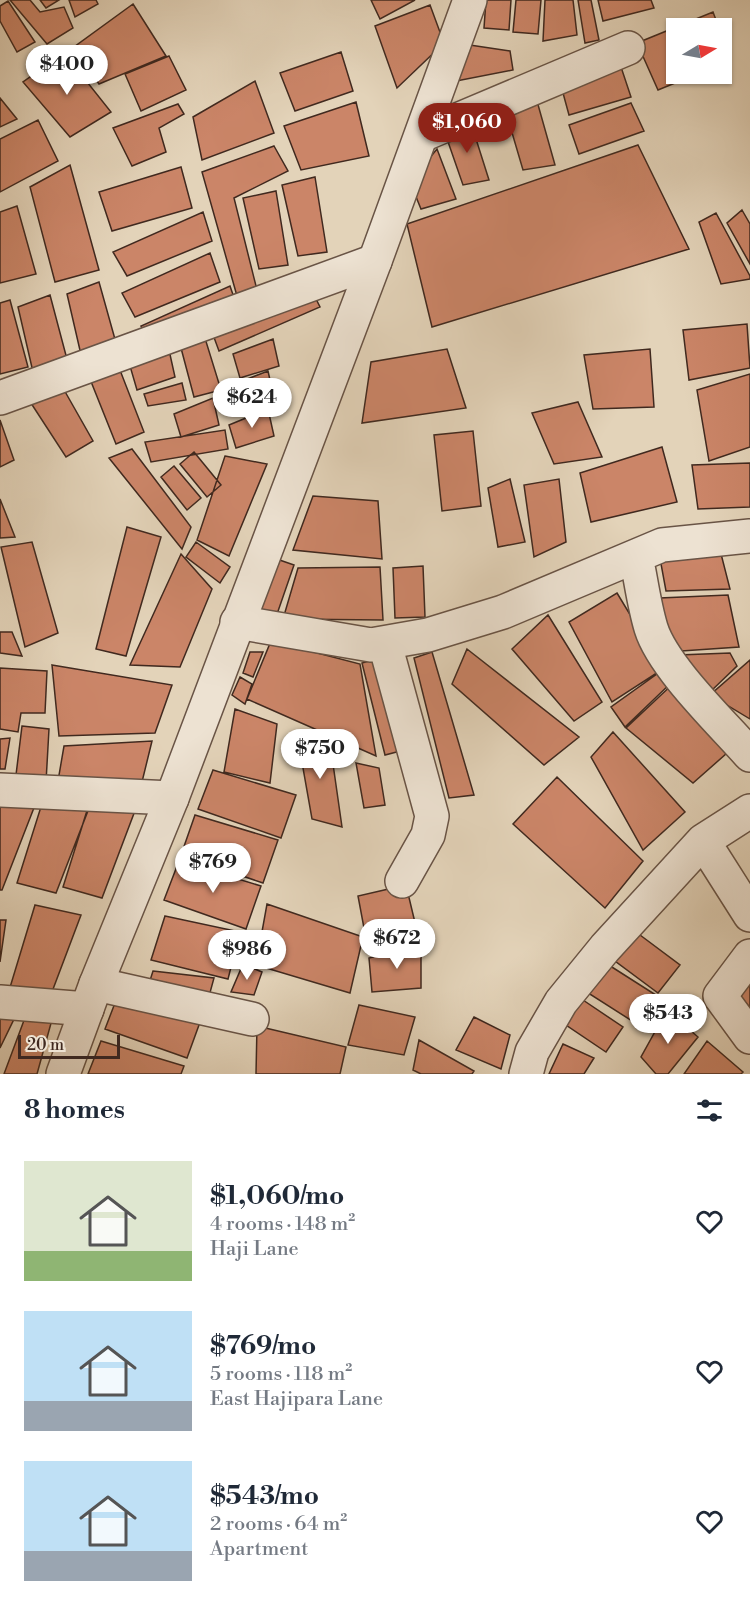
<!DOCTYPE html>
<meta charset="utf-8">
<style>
:root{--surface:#fff;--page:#f2f2f3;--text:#1f2937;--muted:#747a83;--accent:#8f2418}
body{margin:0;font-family:"Libre Bodoni",serif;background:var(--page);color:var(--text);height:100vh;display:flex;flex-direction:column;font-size:22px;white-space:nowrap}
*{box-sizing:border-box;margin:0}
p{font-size:20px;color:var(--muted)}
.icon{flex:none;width:33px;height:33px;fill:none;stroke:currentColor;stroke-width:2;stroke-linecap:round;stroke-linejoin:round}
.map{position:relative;height:1074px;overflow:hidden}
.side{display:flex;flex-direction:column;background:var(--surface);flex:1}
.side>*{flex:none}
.needle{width:39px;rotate:80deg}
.controls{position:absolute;left:666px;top:18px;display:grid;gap:12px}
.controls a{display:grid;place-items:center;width:66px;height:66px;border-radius:0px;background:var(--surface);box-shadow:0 2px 4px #0004;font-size:30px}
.scale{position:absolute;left:18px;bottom:15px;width:102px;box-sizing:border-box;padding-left:6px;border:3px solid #40291f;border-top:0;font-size:16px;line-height:21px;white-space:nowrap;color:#40291f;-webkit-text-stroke:4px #ede2d2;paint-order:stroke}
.price{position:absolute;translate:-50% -51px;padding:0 14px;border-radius:21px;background:#fff;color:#222;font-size:20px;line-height:39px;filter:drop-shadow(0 2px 3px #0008)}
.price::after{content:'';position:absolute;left:50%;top:36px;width:18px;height:14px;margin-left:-9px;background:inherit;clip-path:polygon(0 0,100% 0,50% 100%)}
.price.active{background:var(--accent);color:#fff}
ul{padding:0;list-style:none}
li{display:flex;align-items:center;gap:18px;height:150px;padding:0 24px}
li span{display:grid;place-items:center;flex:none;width:168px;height:120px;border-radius:0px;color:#555}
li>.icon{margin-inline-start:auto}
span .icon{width:72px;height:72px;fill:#fffc;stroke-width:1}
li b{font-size:26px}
h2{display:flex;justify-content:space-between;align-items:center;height:72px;padding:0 24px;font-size:26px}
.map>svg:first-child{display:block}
</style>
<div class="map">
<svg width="750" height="1074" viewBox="0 0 750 1074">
<rect width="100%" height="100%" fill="#e3d3b9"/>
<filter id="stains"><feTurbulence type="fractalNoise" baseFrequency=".00333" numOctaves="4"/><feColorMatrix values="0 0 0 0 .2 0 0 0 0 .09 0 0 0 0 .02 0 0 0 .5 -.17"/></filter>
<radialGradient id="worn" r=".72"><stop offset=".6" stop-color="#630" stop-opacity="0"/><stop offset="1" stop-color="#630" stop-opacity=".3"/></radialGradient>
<path fill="#cb8568" stroke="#40291f" stroke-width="1.5" d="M 10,0 L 30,0 L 40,12 L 64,7 L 73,28 L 47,44 Z
M 40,0 L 59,0 L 46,8 Z
M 69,0 L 96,0 L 98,4 L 75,17 Z
M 371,0 L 415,0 L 380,19 Z
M 486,0 L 511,0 L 509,30 L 484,28 Z
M 516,0 L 541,0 L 538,34 L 513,32 Z
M 545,0 L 573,0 L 577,35 L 543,41 Z
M 578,0 L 591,0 L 599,40 L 585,43 Z
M 598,0 L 651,0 L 654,8 L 603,21 Z
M 8,1 L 35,42 L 17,52 L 0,21 L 0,6 Z
M 133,4 L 166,56 L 99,84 L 74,47 Z
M 430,5 L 444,43 L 397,88 L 375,26 Z
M 713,12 L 719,28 L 676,28 L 676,74 L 697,74 L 658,90 L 637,43 Z
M 722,35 L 730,59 L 722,63 Z
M 463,44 L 510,51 L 513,70 L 446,83 Z
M 341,52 L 353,91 L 295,111 L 280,73 Z
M 64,53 L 111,112 L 70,137 L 23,82 Z
M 169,56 L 186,90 L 141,111 L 125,74 Z
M 620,64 L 631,97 L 569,115 L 560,82 Z
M 255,81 L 274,133 L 202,160 L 193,117 Z
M 535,94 L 555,165 L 523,170 L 503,102 Z
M 0,98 L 17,119 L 0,127 Z
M 356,102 L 369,156 L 301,170 L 284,126 Z
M 631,103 L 644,131 L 579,154 L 569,125 Z
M 178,104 L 184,114 L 159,128 L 166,152 L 132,166 L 113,128 Z
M 38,120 L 58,161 L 0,192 L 0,139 Z
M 470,120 L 489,180 L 463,185 L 445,133 Z
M 638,145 L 689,249 L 432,327 L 407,224 Z
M 274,146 L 288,171 L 234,198 L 257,290 L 237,296 L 202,172 Z
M 437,149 L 456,199 L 421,209 L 410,182 Z
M 70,165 L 99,270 L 55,282 L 30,187 Z
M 181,167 L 192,208 L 112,231 L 99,192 Z
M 315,177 L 327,252 L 298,256 L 282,185 Z
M 276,191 L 288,265 L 259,269 L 243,198 Z
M 17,206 L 36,274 L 0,283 L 0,212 Z
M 742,210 L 750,224 L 750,264 L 727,223 Z
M 203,212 L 212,241 L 127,276 L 113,252 Z
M 716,213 L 750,276 L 750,279 L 721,284 L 699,222 Z
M 210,253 L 220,282 L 135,317 L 122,293 Z
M 99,282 L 118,350 L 82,359 L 67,294 Z
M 230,286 L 240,315 L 154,350 L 141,326 Z
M 310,287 L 320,307 L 219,351 L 212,332 Z
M 50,295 L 68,363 L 33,372 L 18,307 Z
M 10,300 L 28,367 L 0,374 L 0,303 Z
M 747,324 L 750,368 L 689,380 L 683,330 Z
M 204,335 L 221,390 L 194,397 L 181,348 Z
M 273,339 L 279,366 L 240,378 L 233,354 Z
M 447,349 L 466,408 L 362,423 L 371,362 Z
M 650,349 L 654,407 L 593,409 L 584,355 Z
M 169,350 L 175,377 L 137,390 L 130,366 Z
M 118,365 L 144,432 L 116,444 L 90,379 Z
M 268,371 L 274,398 L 236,410 L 229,386 Z
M 750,374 L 750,447 L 709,461 L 697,390 Z
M 59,381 L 93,441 L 66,457 L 27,397 Z
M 182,383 L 186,400 L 148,406 L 144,394 Z
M 213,398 L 219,425 L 181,437 L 174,414 Z
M 578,402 L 602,457 L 554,464 L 532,413 Z
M 268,409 L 274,436 L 236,448 L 229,425 Z
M 0,420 L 14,460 L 0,467 Z
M 225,430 L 228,449 L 151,462 L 145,442 Z
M 473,431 L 481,506 L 442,511 L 434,435 Z
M 662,447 L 677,502 L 591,522 L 580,473 Z
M 132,449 L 191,527 L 182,549 L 109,458 Z
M 194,452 L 221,485 L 207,497 L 180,464 Z
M 225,456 L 267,464 L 229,556 L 197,540 Z
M 750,463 L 750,507 L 698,509 L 692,465 Z
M 174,466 L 201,498 L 187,510 L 161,477 Z
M 510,479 L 525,542 L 498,547 L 488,488 Z
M 559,479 L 566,542 L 534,557 L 524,485 Z
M 313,496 L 378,501 L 382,559 L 293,550 Z
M 0,499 L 15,537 L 0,538 Z
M 127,527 L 161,537 L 126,656 L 96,649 Z
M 32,542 L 58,633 L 25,647 L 1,547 Z
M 196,542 L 230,567 L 220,583 L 186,557 Z
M 719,546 L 730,589 L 666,591 L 659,553 Z
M 181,554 L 212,589 L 180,667 L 130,665 Z
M 268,556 L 294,565 L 276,617 L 247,617 Z
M 423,566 L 425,617 L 395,618 L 393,568 Z
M 380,567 L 383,620 L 283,619 L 298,568 Z
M 617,593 L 663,669 L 612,702 L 569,622 Z
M 728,595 L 739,647 L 667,652 L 660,598 Z
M 548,615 L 602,702 L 574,721 L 512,649 Z
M 0,632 L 12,632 L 22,656 L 0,653 Z
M 271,641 L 360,664 L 376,756 L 247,699 Z
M 467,649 L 579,737 L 544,765 L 452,684 Z
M 250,652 L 263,652 L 253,677 L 243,673 Z
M 432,652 L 474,795 L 449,798 L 414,658 Z
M 730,653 L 737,666 L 709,693 L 679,655 Z
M 387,656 L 412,748 L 385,755 L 362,663 Z
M 750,660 L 750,719 L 710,695 Z
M 52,665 L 172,685 L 155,733 L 59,736 Z
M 0,668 L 47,671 L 45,713 L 21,713 L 18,732 L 0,729 Z
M 664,669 L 673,681 L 625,727 L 611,707 Z
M 240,677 L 252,684 L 245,704 L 232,695 Z
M 677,680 L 735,746 L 693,783 L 626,728 Z
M 235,709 L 277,724 L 270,783 L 224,772 Z
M 22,726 L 49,729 L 46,782 L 15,783 Z
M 613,732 L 685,812 L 643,850 L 591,757 Z
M 297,734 L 330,743 L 342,827 L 312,819 Z
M 10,738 L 5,769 L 0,769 L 0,739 Z
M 152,741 L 141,786 L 58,781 L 64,746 Z
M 356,763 L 379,768 L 385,805 L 364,808 Z
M 213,770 L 296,795 L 281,838 L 198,809 Z
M 557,777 L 643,861 L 605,908 L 513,824 Z
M 0,792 L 37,800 L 2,890 L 0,890 Z
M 45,794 L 91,803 L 56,893 L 17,883 Z
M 91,798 L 136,808 L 102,898 L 63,887 Z
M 195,815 L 278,840 L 263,883 L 181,855 Z
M 179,861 L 261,886 L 246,929 L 164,900 Z
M 406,885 L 417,931 L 367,944 L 358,896 Z
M 267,904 L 363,937 L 350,993 L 256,965 Z
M 35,905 L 81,915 L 47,1005 L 8,994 Z
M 165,916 L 240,932 L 228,979 L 151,960 Z
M 0,920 L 6,920 L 0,962 Z
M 636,932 L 680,965 L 658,993 L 615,961 Z
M 421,945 L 421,988 L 372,992 L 369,958 Z
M 604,962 L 659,997 L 640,1026 L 585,991 Z
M 243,964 L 262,972 L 254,995 L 231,992 Z
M 750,969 L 750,1008 L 731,984 Z
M 153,971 L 214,978 L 208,1000 L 147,990 Z
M 120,990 L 203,1014 L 187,1058 L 105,1029 Z
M 580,998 L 623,1027 L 606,1052 L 563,1023 Z
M 359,1005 L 415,1017 L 404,1055 L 348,1045 Z
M 0,1009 L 18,1011 L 0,1048 Z
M 667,1010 L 698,1037 L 668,1074 L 656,1074 L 641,1057 Z
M 26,1015 L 53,1016 L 37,1074 L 4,1074 Z
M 474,1017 L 510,1035 L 501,1069 L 456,1050 Z
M 257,1026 L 346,1047 L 340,1074 L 256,1074 Z
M 419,1040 L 474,1071 L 472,1074 L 421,1074 L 413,1070 Z
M 101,1041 L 184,1066 L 181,1074 L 88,1074 Z
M 707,1041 L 743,1072 L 741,1074 L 684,1074 Z
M 563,1044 L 594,1058 L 584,1074 L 549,1074 Z"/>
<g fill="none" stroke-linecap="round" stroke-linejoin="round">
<g stroke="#695446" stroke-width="36">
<path id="minor" d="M 422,135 L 628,48
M 0,398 L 375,261
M 636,556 C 641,580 644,605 651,628 C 663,667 722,723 750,755
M 237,622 L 371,645 L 428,635 L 503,612 L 662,545 L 750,536
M 385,644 L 432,816 L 428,835 L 402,881
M 0,790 L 172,798
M 703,841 L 750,915
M 750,956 L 720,996 L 750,1037
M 96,984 L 252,1019
M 0,1002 L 87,1009
M 526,1074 L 532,1052 L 561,1002 L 605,948 L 703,841 L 750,811"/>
</g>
<g stroke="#695446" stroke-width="36">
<path id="tertiary" d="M 63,1074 L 96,984 L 172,798 L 375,261 L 470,0"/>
</g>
<use href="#minor" stroke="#ede2d2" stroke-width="33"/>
<use href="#tertiary" stroke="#ede2d2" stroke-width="33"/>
</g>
<rect width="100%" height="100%" filter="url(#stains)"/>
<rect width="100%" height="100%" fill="url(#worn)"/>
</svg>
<div class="controls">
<a><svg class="needle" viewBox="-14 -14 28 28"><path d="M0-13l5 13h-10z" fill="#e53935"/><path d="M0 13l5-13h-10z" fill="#747a83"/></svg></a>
</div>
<div class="scale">20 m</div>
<b class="price" style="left:67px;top:96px">$400</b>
<b class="price active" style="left:467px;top:154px">$1,060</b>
<b class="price" style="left:252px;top:429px">$624</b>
<b class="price" style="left:320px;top:780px">$750</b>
<b class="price" style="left:213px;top:894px">$769</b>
<b class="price" style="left:397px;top:970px">$672</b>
<b class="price" style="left:247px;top:981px">$986</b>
<b class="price" style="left:668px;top:1045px">$543</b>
</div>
<section class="side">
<h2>8 homes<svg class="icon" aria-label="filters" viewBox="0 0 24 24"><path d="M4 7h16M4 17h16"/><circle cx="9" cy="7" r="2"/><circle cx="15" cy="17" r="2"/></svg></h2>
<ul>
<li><span style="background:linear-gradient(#dfe7d0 75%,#8fb573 0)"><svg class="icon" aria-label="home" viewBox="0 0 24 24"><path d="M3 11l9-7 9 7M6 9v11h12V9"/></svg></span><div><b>$1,060/mo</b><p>4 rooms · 148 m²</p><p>Haji Lane</p></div><svg class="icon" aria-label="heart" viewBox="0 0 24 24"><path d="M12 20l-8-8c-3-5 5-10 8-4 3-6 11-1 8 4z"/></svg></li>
<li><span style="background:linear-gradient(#bfe0f5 75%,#9aa5b1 0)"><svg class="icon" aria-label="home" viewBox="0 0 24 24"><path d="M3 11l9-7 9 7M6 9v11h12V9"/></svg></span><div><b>$769/mo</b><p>5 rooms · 118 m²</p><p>East Hajipara Lane</p></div><svg class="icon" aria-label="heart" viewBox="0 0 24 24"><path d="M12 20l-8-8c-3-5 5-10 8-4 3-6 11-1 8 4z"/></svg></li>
<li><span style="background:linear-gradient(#bfe0f5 75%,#9aa5b1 0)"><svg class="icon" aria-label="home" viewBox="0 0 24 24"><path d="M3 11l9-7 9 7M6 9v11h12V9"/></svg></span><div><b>$543/mo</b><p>2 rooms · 64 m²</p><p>Apartment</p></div><svg class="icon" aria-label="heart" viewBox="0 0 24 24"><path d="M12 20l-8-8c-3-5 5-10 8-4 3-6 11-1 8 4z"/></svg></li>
</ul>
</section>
